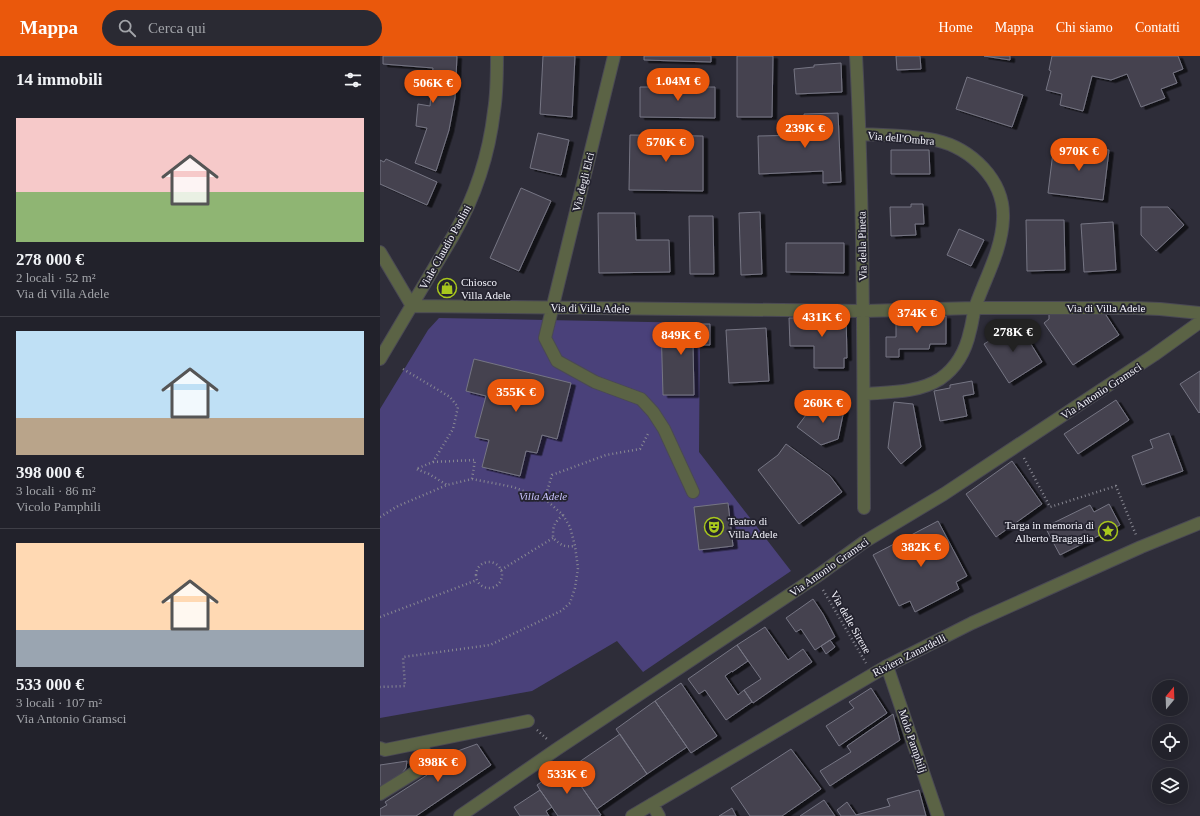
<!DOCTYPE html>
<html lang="it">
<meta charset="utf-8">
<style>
:root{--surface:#22222b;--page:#2a2a33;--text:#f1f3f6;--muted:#a2a4a9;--line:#3f3f47;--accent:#ea580c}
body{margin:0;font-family:"Times New Roman",serif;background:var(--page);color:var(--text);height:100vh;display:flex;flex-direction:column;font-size:15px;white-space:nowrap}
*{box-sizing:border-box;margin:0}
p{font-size:13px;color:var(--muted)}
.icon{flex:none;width:22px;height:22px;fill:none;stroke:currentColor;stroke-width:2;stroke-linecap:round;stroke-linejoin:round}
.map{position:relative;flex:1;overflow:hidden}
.drawer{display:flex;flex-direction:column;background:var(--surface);width:380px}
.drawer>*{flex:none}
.needle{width:26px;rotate:19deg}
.tools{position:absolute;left:772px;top:624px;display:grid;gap:8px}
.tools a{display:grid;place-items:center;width:36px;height:36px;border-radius:50%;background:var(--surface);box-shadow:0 2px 10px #0003,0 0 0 1px var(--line);font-size:20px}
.price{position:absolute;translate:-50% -34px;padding:0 9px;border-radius:14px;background:var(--accent);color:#fff;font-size:13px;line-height:26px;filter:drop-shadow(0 1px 2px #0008)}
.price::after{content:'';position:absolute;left:50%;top:24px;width:12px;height:9px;margin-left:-6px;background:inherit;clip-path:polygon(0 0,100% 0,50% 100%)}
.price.active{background:#222;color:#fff}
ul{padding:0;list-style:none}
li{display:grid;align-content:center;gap:8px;height:212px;padding:0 16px}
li+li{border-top:1px solid var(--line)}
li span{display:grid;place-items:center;height:124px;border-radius:0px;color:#555}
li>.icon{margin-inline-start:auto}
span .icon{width:72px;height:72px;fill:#fffc;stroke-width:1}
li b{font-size:17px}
h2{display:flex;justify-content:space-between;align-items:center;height:48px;padding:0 16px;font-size:17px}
header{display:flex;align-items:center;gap:24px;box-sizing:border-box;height:56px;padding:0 20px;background:var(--accent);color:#fff}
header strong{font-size:19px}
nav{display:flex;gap:22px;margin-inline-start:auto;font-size:14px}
.search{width:280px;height:36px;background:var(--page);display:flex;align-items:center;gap:10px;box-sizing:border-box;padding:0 14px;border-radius:22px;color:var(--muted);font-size:15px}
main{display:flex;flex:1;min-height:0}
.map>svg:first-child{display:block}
</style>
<header>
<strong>Mappa</strong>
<div class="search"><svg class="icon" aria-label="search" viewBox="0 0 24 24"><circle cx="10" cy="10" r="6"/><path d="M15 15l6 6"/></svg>Cerca qui</div>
<nav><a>Home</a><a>Mappa</a><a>Chi siamo</a><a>Contatti</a></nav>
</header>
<main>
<section class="drawer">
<h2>14 immobili<svg class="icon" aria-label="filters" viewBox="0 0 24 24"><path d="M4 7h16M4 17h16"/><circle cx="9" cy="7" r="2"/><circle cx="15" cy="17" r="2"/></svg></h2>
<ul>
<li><span style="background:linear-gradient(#f6c9c9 60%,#8fb573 0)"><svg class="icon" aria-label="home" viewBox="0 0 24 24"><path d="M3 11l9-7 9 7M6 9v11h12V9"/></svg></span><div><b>278 000 €</b><p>2 locali · 52 m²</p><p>Via di Villa Adele</p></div></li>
<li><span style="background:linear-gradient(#bfe0f5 70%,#b9a48a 0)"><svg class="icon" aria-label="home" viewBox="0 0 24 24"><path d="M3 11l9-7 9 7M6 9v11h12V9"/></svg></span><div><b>398 000 €</b><p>3 locali · 86 m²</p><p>Vicolo Pamphili</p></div></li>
<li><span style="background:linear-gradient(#ffd9b3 70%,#9aa5b1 0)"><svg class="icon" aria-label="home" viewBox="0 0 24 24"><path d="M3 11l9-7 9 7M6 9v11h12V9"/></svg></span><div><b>533 000 €</b><p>3 locali · 107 m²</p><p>Via Antonio Gramsci</p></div></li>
</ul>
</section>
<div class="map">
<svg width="820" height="760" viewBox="0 0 820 760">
<defs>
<filter id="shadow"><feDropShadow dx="4.5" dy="2.5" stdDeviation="0" flood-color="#0009"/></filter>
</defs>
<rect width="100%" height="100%" fill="#2e2d39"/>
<path fill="#4a417a" d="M 59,262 L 320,267 L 319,396 L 411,515 L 263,616 L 237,585 L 152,635 L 0,662 L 0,353 L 48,274 Z"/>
<path fill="#444350" stroke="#767583" filter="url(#shadow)" d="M 3,0 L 77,0 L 75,42 L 69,74 L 56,115 L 35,107 L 47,72 L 36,70 L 38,48 L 50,50 L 53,12 L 3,8 Z
M 163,0 L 195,0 L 192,61 L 160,58 Z
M 264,0 L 331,0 L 331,6 L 264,4 Z
M 357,0 L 393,0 L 392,61 L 357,61 Z
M 516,0 L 540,0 L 541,13 L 517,14 Z
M 604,0 L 630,0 L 630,4 Z
M 672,0 L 798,0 L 803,13 L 793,17 L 797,27 L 781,33 L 785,42 L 761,51 L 747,18 L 731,24 L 712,20 L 703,55 L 680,49 L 682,38 L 666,34 L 671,15 L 669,14 Z
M 461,7 L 462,36 L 416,38 L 414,13 L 434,11 L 434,9 Z
M 587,21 L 643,39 L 632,71 L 576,53 Z
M 260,31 L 335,31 L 335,62 L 260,61 Z
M 458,57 L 461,126 L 443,127 L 443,115 L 379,118 L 378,80 L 425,79 L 424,58 Z
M 158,77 L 189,84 L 181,119 L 150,112 Z
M 250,79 L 323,80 L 323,135 L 249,134 Z
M 674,88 L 729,94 L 723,144 L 668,137 Z
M 511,94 L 549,94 L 550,118 L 511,118 Z
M 6,103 L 57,126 L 47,149 L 0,128 L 0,104 L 4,106 Z
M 141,132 L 171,145 L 139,215 L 110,202 Z
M 531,148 L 543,148 L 544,168 L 535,168 L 536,179 L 511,180 L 510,151 L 531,151 Z
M 761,151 L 788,151 L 804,169 L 776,195 L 761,179 Z
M 380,156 L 382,218 L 361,219 L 359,157 Z
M 218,157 L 255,157 L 256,184 L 289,184 L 290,216 L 219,217 Z
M 309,160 L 333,160 L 334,218 L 310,218 Z
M 646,164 L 684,164 L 685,214 L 647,215 Z
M 733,166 L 736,214 L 704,216 L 701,168 Z
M 579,173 L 604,184 L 591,210 L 567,199 Z
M 406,187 L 464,187 L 464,217 L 406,216 Z
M 669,256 L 724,256 L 739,279 L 693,309 L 664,267 L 669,263 Z
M 466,258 L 467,302 L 464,302 L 464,312 L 434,312 L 434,290 L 410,290 L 409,262 L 421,262 L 421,259 Z
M 566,260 L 566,288 L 550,288 L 549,293 L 519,293 L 519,301 L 506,301 L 506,281 L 516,281 L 516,261 Z
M 638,267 L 662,306 L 629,327 L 604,288 Z
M 281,268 L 330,268 L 330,289 L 313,289 L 314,339 L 283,339 Z
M 386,272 L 389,325 L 349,327 L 346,274 Z
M 94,303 L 191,327 L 177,383 L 162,379 L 157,397 L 146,395 L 140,420 L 102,411 L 109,384 L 95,381 L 106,340 L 86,335 Z
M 820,315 L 820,356 L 819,357 L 800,328 Z
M 592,325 L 594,338 L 583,340 L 587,360 L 560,365 L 554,335 L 570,332 L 570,329 Z
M 736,344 L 749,364 L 698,398 L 684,378 Z
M 514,346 L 533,348 L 541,391 L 521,408 L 508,392 Z
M 444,350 L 464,354 L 458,383 L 441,389 L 417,371 L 429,355 Z
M 789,377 L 803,415 L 762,429 L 752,400 L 773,392 L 770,384 Z
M 406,388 L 450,420 L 462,436 L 419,468 L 378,414 L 398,399 Z
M 632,405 L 662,448 L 616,481 L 586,438 Z
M 348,447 L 353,490 L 319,494 L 314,451 Z
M 729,448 L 740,469 L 680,499 L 665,471 L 710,449 L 714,456 Z
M 558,465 L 587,520 L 576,526 L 579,533 L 535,556 L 530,545 L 519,550 L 493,499 Z
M 433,543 L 443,558 L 455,581 L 435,594 L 421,573 L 416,576 L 406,562 Z
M 385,571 L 408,604 L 423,593 L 432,606 L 373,647 L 364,634 L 381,623 L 357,589 Z
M 450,584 L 455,591 L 446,598 L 441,590 Z
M 357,589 L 368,605 L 352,616 L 352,615 L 345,620 L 358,639 L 364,634 L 372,646 L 346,664 L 325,634 L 319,638 L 308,623 Z
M 301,627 L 337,680 L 311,697 L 275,645 Z
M 491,632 L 507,657 L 459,690 L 446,670 L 474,652 L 469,646 Z
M 275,645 L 307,691 L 267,718 L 236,673 Z
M 513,658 L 520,684 L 450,730 L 440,715 L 471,696 L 467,690 Z
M 240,678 L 267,718 L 217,753 L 189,713 Z
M 97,688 L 111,709 L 36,760 L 0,760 L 0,753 L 7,749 L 5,746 L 47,719 L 46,716 L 75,696 Z
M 411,693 L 441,733 L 402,760 L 370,760 L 351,732 Z
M 27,705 L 26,712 L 16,725 L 0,735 L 0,709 Z
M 186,708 L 221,759 L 219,760 L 178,760 L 160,734 L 157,729 Z
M 160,734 L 172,751 L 166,755 L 169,760 L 140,760 L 134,751 Z
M 539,734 L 546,760 L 461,760 L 457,754 L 467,746 L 476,759 L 510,750 L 507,743 Z
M 444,744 L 455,760 L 420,760 Z
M 352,752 L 356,760 L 339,760 Z"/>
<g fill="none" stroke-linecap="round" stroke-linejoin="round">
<g stroke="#4a4954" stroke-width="14">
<path id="minor" d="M 234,0 L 165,282 L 177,305 L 215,326 L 261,343 L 273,356 L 284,373 L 313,436
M 476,0 C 484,151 483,301 484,452
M 480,78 C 505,79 531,79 555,84 C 591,92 625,124 623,163 C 622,192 607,219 597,246 C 593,255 593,265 590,275 C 586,294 576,312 560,323 C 538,337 509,336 484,338
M 0,196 L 32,250 L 484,255 L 594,252 L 755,252 L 780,253 L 820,257
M 0,303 L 73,180 C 95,141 109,99 114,55 C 117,37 117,18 117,0
M 507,610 L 558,760
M 0,692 L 5,694 L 148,665
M 0,738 L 42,712 L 43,706 L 44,686
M 272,748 L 279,760
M 80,760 L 177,693 L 436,521 L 484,486 L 564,438 L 774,299 L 820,266
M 252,760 L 507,610 L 592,567 L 761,491 L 820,467"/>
</g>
<path stroke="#888892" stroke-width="2.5" stroke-dasharray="1 3" stroke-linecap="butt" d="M 23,313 L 70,341 L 78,351 L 73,373 L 53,406 L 36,413 L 49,418 L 67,429
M 644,402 L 670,451 L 736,430 L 756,479
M 53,406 L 95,404 L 92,423
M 165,442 L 172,419 L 226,399 L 260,393 L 269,376
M 183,459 C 173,468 173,470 173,482 C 182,490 184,491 195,490
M 0,461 L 18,450 L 67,429 L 92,423 L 133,431 L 165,443 L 183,459 L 190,471 L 195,490 L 198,512 L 195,532 L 190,547 L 181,555 L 110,589 L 23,601 L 25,630 L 0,631
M96 519a13 13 0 1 1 26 0a13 13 0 1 1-26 0Z
M 121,514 L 173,482
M 443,534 L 486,607
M 0,561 L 97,524
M 157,674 L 167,683"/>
<use href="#minor" stroke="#5b6345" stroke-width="12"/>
</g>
<defs>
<g id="shop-ring" transform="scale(1)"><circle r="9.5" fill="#24232f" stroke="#a8c71d" stroke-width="1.5"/><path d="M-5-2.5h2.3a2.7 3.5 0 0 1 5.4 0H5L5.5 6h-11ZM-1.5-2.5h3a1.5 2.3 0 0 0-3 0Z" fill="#a8c71d"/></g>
<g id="theatre-ring" transform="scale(1)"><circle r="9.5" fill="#24232f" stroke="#a8c71d" stroke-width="1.5"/><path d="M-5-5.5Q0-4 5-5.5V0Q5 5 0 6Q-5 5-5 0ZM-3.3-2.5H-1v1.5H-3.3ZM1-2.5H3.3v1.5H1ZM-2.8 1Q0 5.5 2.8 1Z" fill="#a8c71d"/></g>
<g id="sight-ring" transform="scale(1)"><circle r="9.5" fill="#24232f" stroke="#a8c71d" stroke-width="1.5"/><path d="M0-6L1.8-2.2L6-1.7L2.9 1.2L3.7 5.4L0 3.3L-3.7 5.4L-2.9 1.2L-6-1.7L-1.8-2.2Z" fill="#a8c71d"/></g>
</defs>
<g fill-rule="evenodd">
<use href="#shop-ring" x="67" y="232"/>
<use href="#theatre-ring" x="334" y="471"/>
<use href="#sight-ring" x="728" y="475"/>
</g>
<g text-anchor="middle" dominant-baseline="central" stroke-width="3.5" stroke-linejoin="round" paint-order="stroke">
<g font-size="11" fill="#f3f3fb" stroke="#24232f">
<text transform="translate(521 82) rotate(5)">Via dell'Ombra</text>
<text transform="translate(203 126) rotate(-76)">Via degli Elci</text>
<text transform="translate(482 190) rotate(-91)">Via della Pineta</text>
<text transform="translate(65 191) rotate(-61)">Viale Claudio Paolini</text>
<text transform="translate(210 252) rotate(1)">Via di Villa Adele</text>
<text x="726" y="252">Via di Villa Adele</text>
<text transform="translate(721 335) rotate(-33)">Via Antonio Gramsci</text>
<text transform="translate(449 511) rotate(-35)">Via Antonio Gramsci</text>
<text transform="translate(471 566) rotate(60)">Via delle Sirene</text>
<text transform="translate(529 599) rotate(-27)">Riviera Zanardelli</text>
<text transform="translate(533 685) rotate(71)">Molo Pamphilj</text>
</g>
<g font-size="11" fill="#f3f3fb" stroke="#24232f" text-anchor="start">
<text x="81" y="226">Chiosco<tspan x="81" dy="13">Villa Adele</tspan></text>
<text x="348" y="465">Teatro di<tspan x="348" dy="13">Villa Adele</tspan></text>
<text x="714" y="469" text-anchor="end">Targa in memoria di<tspan x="714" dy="13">Alberto Bragaglia</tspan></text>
</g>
<g font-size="11" font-style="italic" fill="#cac4fe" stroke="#24232f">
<text x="163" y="440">Villa Adele</text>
</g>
</g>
</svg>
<div class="tools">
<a><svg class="needle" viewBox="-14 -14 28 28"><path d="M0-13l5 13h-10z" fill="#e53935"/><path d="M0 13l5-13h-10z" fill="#a2a4a9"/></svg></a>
<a><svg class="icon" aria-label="locate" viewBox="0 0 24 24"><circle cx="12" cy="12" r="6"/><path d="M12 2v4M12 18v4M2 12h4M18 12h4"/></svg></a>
<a><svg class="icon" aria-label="layers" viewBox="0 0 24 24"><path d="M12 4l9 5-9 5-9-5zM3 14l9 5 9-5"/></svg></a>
</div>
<b class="price" style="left:298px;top:46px">1.04M €</b>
<b class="price" style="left:53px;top:48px">506K €</b>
<b class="price" style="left:425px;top:93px">239K €</b>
<b class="price" style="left:286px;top:107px">570K €</b>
<b class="price" style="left:699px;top:116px">970K €</b>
<b class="price" style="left:537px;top:278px">374K €</b>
<b class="price" style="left:442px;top:282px">431K €</b>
<b class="price active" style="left:633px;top:297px">278K €</b>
<b class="price" style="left:301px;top:300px">849K €</b>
<b class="price" style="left:136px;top:357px">355K €</b>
<b class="price" style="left:443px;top:368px">260K €</b>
<b class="price" style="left:541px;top:512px">382K €</b>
<b class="price" style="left:58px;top:727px">398K €</b>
<b class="price" style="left:187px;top:739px">533K €</b>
</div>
</main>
